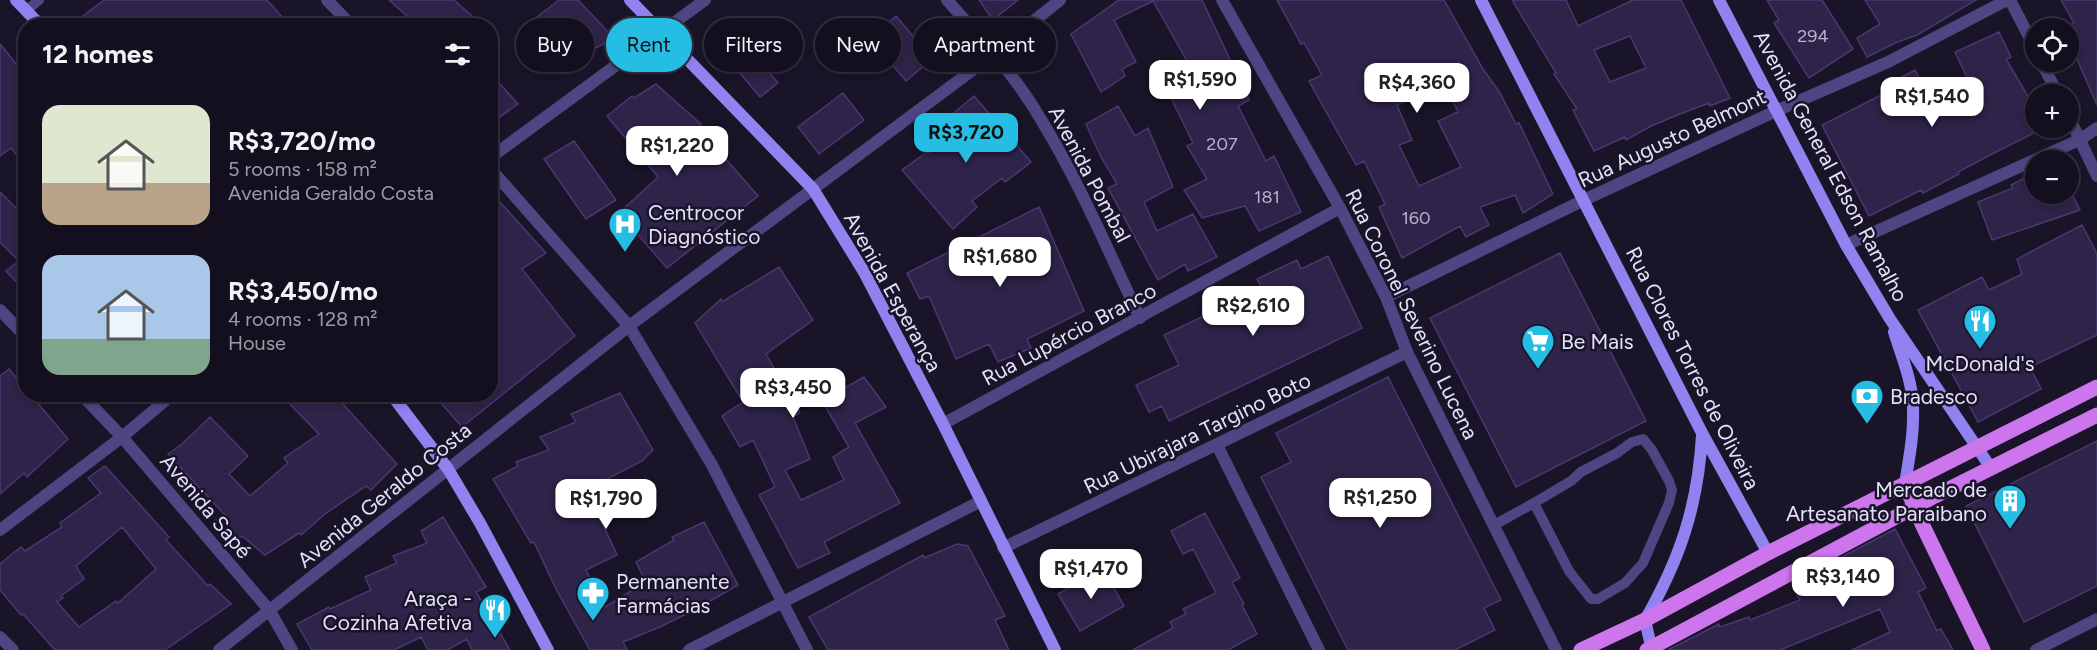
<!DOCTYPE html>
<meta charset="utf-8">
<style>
:root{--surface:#140f1f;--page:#1d1828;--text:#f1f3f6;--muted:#9d9ca4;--line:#332f3d;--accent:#25bde3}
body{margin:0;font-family:Figtree,sans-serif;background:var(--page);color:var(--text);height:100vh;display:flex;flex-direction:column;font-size:22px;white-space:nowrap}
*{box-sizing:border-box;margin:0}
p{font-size:20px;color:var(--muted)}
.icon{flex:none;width:33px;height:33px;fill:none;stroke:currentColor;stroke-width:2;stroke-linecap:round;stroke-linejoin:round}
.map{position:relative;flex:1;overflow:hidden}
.side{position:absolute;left:18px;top:18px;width:480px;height:384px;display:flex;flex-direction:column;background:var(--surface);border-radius:24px;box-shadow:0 3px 9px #0003,0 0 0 2px var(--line)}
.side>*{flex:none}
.banner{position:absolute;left:516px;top:18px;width:570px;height:54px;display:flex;gap:12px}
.tools{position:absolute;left:2025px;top:18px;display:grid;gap:12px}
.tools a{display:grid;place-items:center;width:54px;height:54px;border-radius:50%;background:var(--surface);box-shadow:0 3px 9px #0003,0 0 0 2px var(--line);font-size:30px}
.price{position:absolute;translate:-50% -51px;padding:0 14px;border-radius:12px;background:#fff;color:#222;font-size:20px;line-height:39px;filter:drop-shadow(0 2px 3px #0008)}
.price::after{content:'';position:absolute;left:50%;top:36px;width:18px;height:14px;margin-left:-9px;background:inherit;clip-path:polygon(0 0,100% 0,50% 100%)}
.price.current{background:var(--accent);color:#111}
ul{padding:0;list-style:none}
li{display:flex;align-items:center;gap:18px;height:150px;padding:0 24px}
li span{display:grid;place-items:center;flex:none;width:168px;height:120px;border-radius:18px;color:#555}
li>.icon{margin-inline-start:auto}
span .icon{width:72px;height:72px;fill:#fffc;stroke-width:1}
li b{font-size:26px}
h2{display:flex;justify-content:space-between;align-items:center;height:72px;padding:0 24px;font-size:26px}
.chip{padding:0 21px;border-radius:27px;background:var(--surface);box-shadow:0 3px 9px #0003,0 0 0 2px var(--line);font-size:21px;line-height:54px}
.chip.current{background:var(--accent);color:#111}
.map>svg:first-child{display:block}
</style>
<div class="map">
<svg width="2097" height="650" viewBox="0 0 2097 650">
<rect width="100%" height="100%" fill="#1a1429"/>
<path fill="#2e2348" stroke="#493871" stroke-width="1.5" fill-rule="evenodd" d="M 104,0 L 267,0 L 282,17 L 271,26 L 91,26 L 83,16 Z
M 389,0 L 454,0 L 483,26 L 418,26 Z
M 559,0 L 578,0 L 614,38 L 596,48 L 594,46 L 570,62 L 533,20 Z
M 979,0 L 1018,0 L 993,20 Z
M 1119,0 L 1202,0 L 1249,100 L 1238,106 L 1266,161 L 1274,156 L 1301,212 L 1259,231 L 1245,206 L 1202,218 L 1184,190 L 1207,179 L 1187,146 L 1193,143 L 1170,96 L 1200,84 L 1153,1 L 1114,20 L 1136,62 L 1122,69 L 1125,76 L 1101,92 L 1071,34 Z
M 1277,0 L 1444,0 L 1483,69 L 1500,93 L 1516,124 L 1519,123 L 1553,194 L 1523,213 L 1515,195 L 1480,207 L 1489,225 L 1466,237 L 1460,226 L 1402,258 L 1379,207 L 1385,204 L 1364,161 L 1356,165 L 1309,81 L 1322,75 L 1304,43 L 1301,44 ZM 1443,82 L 1458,112 L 1438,121 L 1461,167 L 1419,186 L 1399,145 L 1412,140 L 1397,105 Z
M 1512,0 L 1566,0 L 1578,26 L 1633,0 L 1681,0 L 1730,98 L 1710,106 L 1709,103 L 1680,114 L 1651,126 L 1626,140 L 1625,137 L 1594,151 L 1573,110 L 1577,109 L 1554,74 L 1556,73 ZM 1630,36 L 1646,68 L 1610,82 L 1594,50 Z
M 1767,0 L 1822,0 L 1853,49 L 1809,78 L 1774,23 L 1779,20 Z
M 1865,0 L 1976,0 L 1917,35 L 1895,43 L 1867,57 L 1857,38 L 1880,24 Z
M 2061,0 L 2097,0 L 2097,105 L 2068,38 L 2068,28 L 2064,28 L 2074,23 Z
M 896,16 L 932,59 L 906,81 L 870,39 Z
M 727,22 L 778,83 L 760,97 L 708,35 Z
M 1999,32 L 2011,57 L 2006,59 L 2036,110 L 2036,132 L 1992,154 L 1958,172 L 1959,174 L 1923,193 L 1921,190 L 1869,216 L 1822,125 L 1897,87 L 1894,81 L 1915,70 L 1922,83 L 1933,78 L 1944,100 L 1970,84 L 1955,52 Z
M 0,44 L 26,76 L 26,166 L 11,148 L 0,156 Z
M 490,73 L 518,104 L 490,124 Z
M 656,84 L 701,124 L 698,127 L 758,196 L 667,268 L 619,213 L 658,177 L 607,116 L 632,96 L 634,98 Z
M 843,93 L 864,120 L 819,154 L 798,127 Z
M 974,96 L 1031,162 L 1005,182 L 1002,178 L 972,201 L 977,207 L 953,229 L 902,170 L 927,152 L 929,153 L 976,117 L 949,117 Z
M 1118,106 L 1135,136 L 1148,128 L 1173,187 L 1144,202 L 1157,231 L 1193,214 L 1217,257 L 1188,271 L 1185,264 L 1158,280 L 1108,188 L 1117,184 L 1101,157 L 1086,124 Z
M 574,141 L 616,200 L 586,219 L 544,159 Z
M 2036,172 L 2036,194 L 2072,194 L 2080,210 L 1992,240 L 1978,202 L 2013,188 L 2011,185 Z
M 490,191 L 546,253 L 522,269 L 575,336 L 462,427 L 433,394 L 490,394 Z
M 0,192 L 26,218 L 26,292 L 6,271 L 19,261 L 0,242 Z
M 1039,207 L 1084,311 L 1027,339 L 1031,348 L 998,362 L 989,344 L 956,359 L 929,296 L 920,299 L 907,273 Z
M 2082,225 L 2097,254 L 2097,335 L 2030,367 L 2041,389 L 1978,422 L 1918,310 L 1982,277 L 1989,290 L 2022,274 L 2017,259 Z
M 1560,253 L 1646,421 L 1516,487 L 1430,318 Z
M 1328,256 L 1362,328 L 1169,421 L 1162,406 L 1149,412 L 1136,385 L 1179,365 L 1164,335 L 1262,288 L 1257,279 L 1297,260 L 1301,269 Z
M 779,267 L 813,320 L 766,354 L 800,413 L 793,417 L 810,459 L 785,470 L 801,500 L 844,480 L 833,457 L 849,447 L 822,401 L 864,377 L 886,407 L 855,423 L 900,503 L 824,542 L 830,553 L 798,568 L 759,495 L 775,487 L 753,440 L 740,447 L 722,416 L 743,402 L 695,323 L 721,299 L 722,302 Z
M 9,369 L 26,389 L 26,394 L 30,394 L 68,439 L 27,477 L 24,473 L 0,494 L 0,376 Z
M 1388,377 L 1501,600 L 1484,608 L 1495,630 L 1455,650 L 1348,650 L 1261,477 L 1291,462 L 1276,433 Z
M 620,393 L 653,450 L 642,461 L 607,479 L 614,490 L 593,503 L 617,555 L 586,570 L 605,607 L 646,582 L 636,562 L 674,540 L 672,537 L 704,522 L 738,585 L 700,607 L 660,627 L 623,642 L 627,650 L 590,650 L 556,589 L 534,542 L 531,543 L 493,479 L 518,466 L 516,462 L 549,450 L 540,437 L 576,422 L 571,414 Z
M 280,394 L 334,394 L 397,464 L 371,490 L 366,486 L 325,514 L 301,535 L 299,533 L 265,555 L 242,536 L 235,541 L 216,520 L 225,515 L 168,454 L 182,444 L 210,417 L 248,456 L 229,474 L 250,496 L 288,463 L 284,458 L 319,434 Z
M 2097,441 L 2097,586 L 2024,622 L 1966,506 Z
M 105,466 L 169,537 L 166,540 L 208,586 L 210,584 L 231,604 L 165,650 L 55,650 L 23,614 L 21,615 L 0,590 L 0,564 L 21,547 L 25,551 L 62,527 L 60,523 L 101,493 L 88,478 ZM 122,527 L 156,569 L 118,603 L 116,601 L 79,627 L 57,602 L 63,598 L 61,596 L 84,579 L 76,566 Z
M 1205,513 L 1240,578 L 1232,582 L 1244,604 L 1242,605 L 1257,634 L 1228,650 L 1133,650 L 1173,628 L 1170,622 L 1186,614 L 1183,609 L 1216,593 L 1193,549 L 1183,554 L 1171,531 Z
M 443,517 L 486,587 L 476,592 L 510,650 L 472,650 L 467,639 L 447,650 L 428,650 L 421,637 L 394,650 L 312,650 L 297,624 L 329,607 L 330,609 L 371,590 L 365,577 L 397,563 L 393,556 L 427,543 L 421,531 Z
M 1895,529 L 1926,588 L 1918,592 L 1937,631 L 1941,629 L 1953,650 L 1852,650 L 1890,632 L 1880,609 L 1780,650 L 1668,650 L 1719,624 L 1720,627 L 1749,617 L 1750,620 L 1800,600 L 1797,595 L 1845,573 L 1838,559 Z
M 957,544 L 968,546 L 1005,616 L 995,620 L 1009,650 L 828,650 L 809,617 L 923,555 L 924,558 Z
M 1103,568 L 1124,606 L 1080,631 L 1058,594 Z"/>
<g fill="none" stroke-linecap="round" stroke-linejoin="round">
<path stroke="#4e4682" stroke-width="10" d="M 26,11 L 39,0
M 1494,525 L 1534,503 L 1571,481 L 1581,472 L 1617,453 L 1632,442 L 1643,439 L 1652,450 L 1669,481 L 1672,490 L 1669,503 L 1643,563 L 1625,583 L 1598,599 L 1591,599 L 1569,571 L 1534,503"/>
<path stroke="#4e4682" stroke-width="12" d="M 327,0 L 352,26
M 947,0 C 980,37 1015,75 1040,118 C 1079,181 1108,251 1140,318
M 1222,0 L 1340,208 L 1386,297 L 1407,352 L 1556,650
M 2010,0 L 2036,50
M 2041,62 L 2058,94
M 2068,115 L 2097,176
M 490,158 L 705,0
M 490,168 L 629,326 L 712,465 L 807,650
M 1846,245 L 2081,139 L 2097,128
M 1386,297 L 1584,200 L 1776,111 L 1888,62 L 2007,0
M 0,310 L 26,337
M 81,394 L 122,437 L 270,611 L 292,650
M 943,424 L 1340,208
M 1217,445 L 1319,650
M 0,530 L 122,437 L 173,394
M 1003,548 L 1407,352
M 0,637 L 13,650
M 219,650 L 629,326 L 974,69 L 1060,0
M 689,650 L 981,501
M 2036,650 L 2097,619"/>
<path stroke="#9183ef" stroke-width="12" d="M 16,0 L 41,26
M 630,0 L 813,189 L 864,272 L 943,424 L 1055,650
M 1481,0 L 1702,433 L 1768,553
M 1719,0 L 1846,245 L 1890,319 L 1991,468
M 1894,332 C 1902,357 1913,383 1913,409 C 1914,434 1909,459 1905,484
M 391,394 L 448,469 L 480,523 L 548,650
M 1652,650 L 1645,620 C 1680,559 1698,506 1702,435"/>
<path stroke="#cd75ed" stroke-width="15" d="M 1905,484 L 1923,526 L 1983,650
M 1581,650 L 1645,620 L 1768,553 L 2097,387
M 1647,650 L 1935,496 L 2097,415"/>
</g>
<defs>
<g id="hospital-pin" transform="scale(1.725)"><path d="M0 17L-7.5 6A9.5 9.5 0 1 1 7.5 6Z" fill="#25bde3" stroke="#1a1429"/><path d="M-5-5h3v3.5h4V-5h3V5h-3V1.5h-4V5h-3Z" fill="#fff"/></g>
<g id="restaurant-pin" transform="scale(1.725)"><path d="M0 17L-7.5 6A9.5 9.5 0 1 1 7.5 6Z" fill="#25bde3" stroke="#1a1429"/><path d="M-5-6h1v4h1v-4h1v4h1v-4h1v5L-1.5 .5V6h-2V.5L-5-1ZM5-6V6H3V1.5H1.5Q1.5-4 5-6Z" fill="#fff"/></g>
<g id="supermarket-pin" transform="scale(1.725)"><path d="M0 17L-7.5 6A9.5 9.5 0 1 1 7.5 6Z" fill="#25bde3" stroke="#1a1429"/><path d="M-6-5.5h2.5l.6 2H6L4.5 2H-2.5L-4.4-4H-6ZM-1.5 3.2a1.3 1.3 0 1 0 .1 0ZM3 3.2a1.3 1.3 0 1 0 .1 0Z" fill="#fff"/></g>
<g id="bank-pin" transform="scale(1.725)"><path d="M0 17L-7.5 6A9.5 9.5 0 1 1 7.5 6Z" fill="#25bde3" stroke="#1a1429"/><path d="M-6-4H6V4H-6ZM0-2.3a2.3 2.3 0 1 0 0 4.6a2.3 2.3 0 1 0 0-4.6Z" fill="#fff"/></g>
<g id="building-pin" transform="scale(1.725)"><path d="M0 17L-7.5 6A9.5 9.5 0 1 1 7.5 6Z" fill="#25bde3" stroke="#1a1429"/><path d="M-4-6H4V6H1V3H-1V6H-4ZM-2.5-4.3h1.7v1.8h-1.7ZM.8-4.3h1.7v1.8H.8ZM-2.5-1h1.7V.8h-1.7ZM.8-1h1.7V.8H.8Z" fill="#fff"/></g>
<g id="pharmacy-pin" transform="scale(1.725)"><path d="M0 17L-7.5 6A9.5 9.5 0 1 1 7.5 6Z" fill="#25bde3" stroke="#1a1429"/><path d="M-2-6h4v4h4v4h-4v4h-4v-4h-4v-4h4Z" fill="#fff"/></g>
</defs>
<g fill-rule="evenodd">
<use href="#hospital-pin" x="625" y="224"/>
<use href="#restaurant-pin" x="1980" y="321"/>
<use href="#supermarket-pin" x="1538" y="341"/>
<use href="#bank-pin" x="1867" y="396"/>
<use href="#building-pin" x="2010" y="501"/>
<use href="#pharmacy-pin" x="593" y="593"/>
<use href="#restaurant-pin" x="495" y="610"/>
</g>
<g text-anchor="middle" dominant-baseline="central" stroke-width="5" stroke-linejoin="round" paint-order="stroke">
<g font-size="18" fill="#b8b2ce">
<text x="1813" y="36">294</text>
<text x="1222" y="144">207</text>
<text x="1267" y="197">181</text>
<text x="1416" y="218">160</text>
</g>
<g font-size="21" fill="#e6e1fb" stroke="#1a1429">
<text transform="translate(1672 138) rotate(-25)">Rua Augusto Belmont</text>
<text transform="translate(1831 166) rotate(62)">Avenida General Edson Ramalho</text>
<text transform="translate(1090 174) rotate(62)">Avenida Pombal</text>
<text transform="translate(893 292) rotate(61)">Avenida Esperança</text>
<text transform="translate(1412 314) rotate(64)">Rua Coronel Severino Lucena</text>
<text transform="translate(1069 334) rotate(-28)">Rua Lupércio Branco</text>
<text transform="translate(1693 368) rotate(63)">Rua Clores Torres de Oliveira</text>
<text transform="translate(1197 433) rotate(-26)">Rua Ubirajara Targino Boto</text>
<text transform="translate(384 495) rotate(-39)">Avenida Geraldo Costa</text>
<text transform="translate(206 506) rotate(50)">Avenida Sapé</text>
</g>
<g font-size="21" fill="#e6e1fb" stroke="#1a1429" text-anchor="start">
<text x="648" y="212">Centrocor<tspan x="648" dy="24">Diagnóstico</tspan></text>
<text x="1561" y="341">Be Mais</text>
<text x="1980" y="363" text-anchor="middle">McDonald's</text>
<text x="1890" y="396">Bradesco</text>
<text x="1987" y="489" text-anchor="end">Mercado de<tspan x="1987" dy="24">Artesanato Paraibano</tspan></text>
<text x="616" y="581">Permanente<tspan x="616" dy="24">Farmácias</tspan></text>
<text x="472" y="598" text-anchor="end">Araça -<tspan x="472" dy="24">Cozinha Afetiva</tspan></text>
</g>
</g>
</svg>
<div class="tools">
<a><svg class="icon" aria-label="locate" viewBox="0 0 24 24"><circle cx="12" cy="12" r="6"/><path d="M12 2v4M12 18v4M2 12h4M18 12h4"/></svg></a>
<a>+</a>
<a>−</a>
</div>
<b class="price" style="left:1200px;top:111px">R$1,590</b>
<b class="price" style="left:1417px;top:114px">R$4,360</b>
<b class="price" style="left:1932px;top:128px">R$1,540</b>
<b class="price current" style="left:966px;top:164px">R$3,720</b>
<b class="price" style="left:677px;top:177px">R$1,220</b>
<b class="price" style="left:1000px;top:288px">R$1,680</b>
<b class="price" style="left:1253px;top:337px">R$2,610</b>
<b class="price" style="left:793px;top:419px">R$3,450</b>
<b class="price" style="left:1380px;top:529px">R$1,250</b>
<b class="price" style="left:606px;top:530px">R$1,790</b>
<b class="price" style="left:1091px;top:600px">R$1,470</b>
<b class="price" style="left:1843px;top:608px">R$3,140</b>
<div class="banner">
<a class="chip">Buy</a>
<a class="chip current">Rent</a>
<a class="chip">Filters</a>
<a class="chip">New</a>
<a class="chip">Apartment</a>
</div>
<section class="side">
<h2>12 homes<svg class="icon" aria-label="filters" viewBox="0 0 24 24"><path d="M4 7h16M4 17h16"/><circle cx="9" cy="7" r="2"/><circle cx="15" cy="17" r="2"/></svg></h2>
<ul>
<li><span style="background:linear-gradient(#dfe7d0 65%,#b9a48a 0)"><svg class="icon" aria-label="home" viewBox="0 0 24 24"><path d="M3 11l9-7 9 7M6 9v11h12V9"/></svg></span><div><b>R$3,720/mo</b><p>5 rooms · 158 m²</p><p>Avenida Geraldo Costa</p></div></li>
<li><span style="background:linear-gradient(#a9c7e8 70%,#7fa58c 0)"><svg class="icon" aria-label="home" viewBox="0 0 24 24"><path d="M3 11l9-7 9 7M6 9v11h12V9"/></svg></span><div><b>R$3,450/mo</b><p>4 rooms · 128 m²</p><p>House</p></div></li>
</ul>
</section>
</div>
